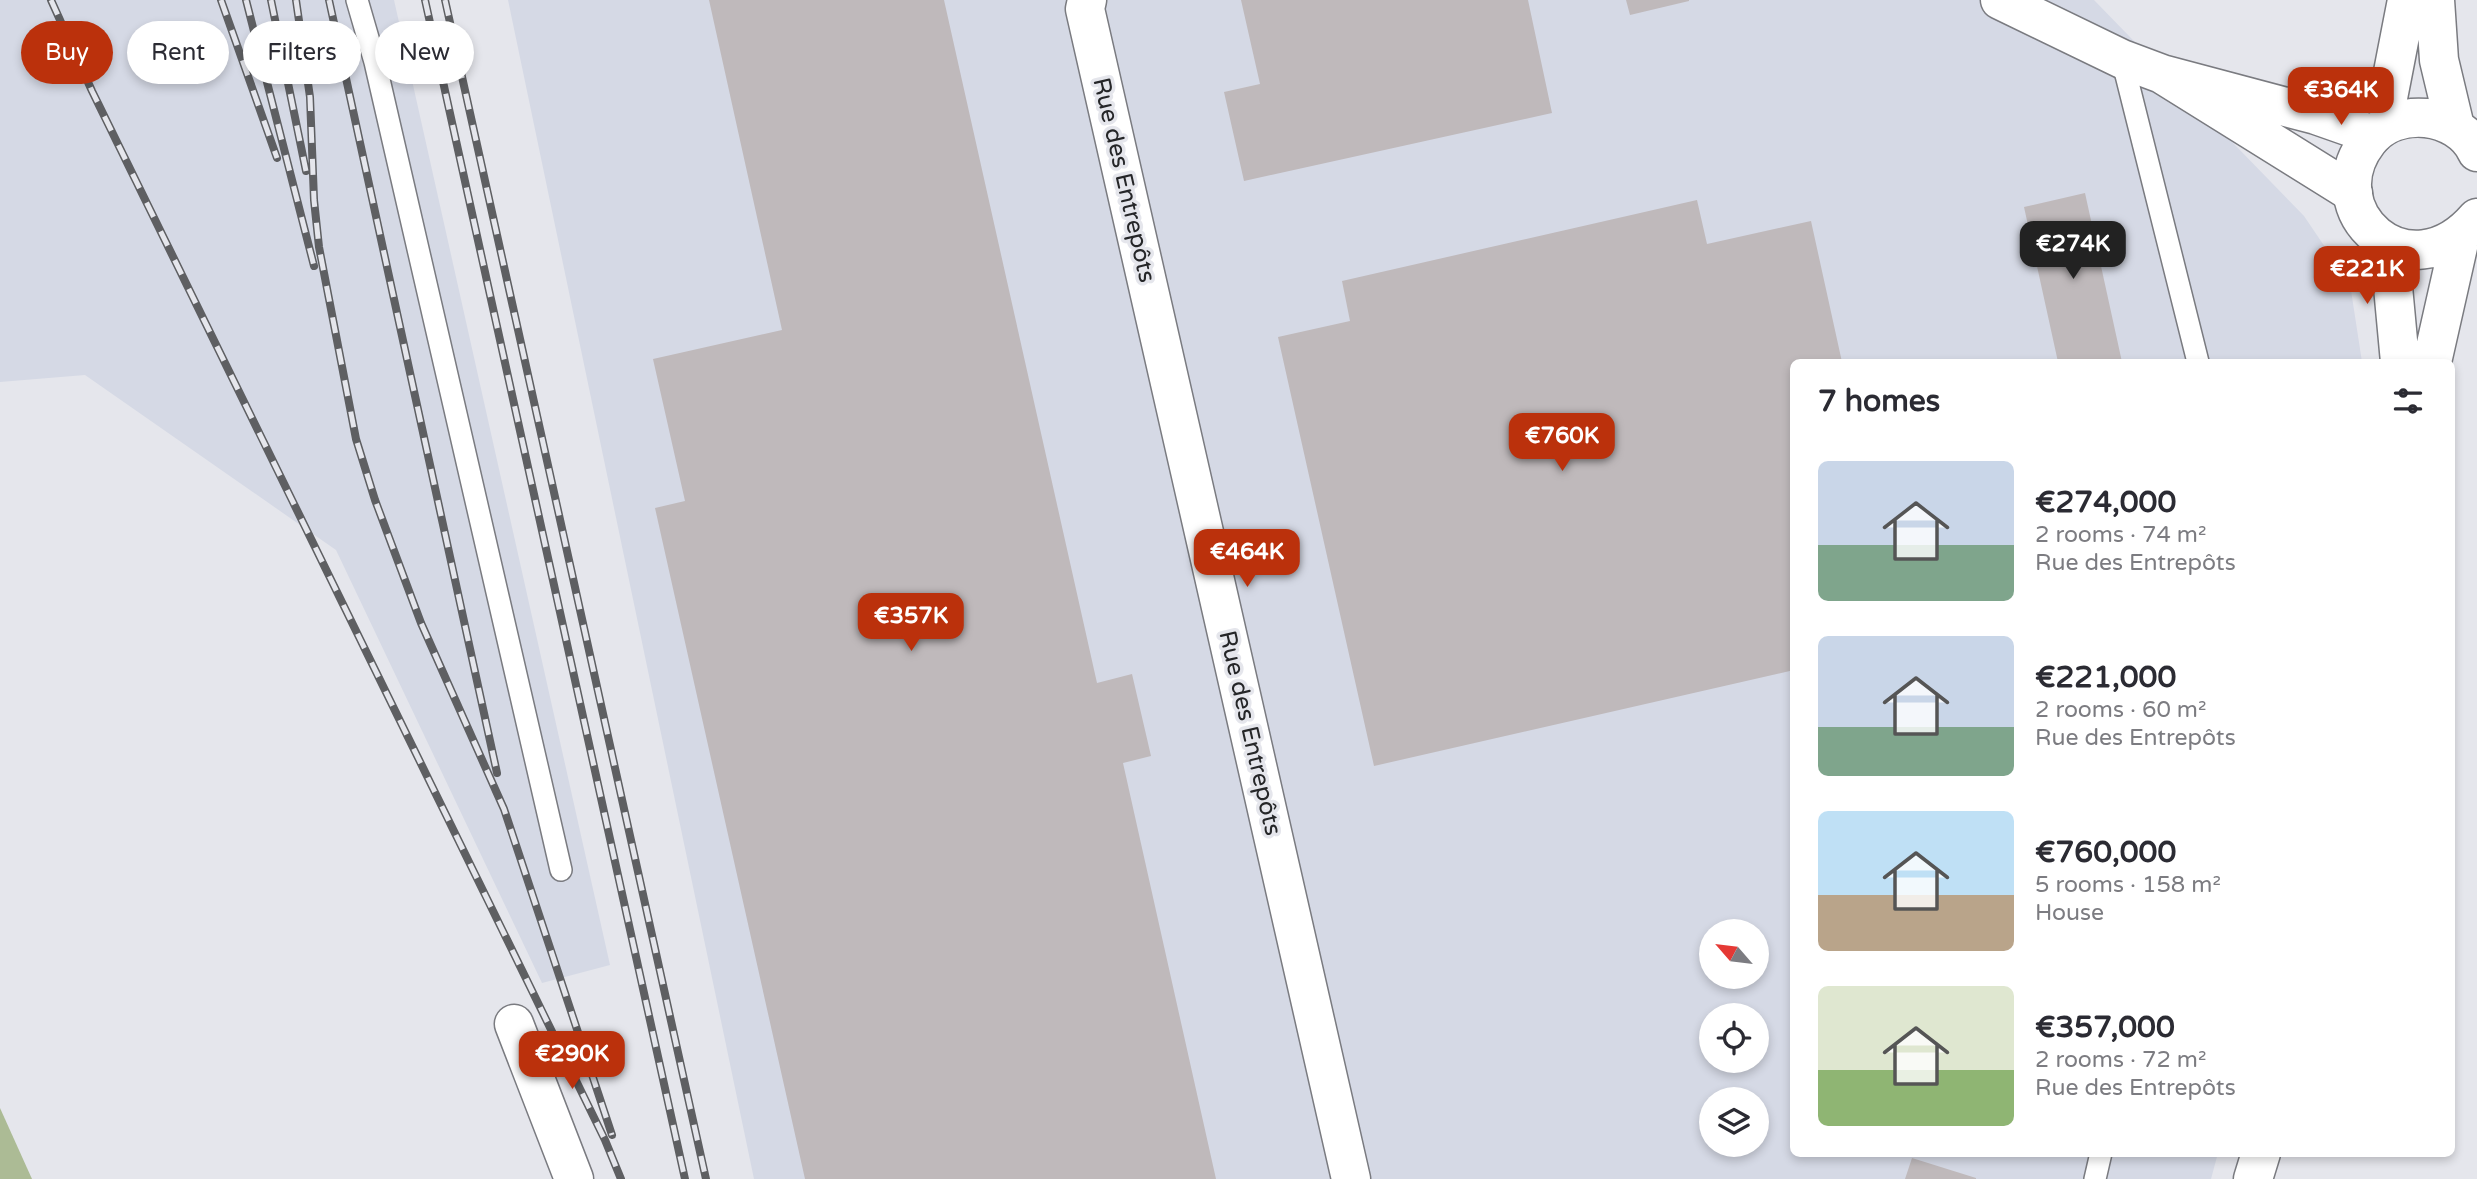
<!DOCTYPE html>
<meta charset="utf-8">
<style>
:root{--surface:#fff;--page:#f7f7f7;--text:#2b2b33;--muted:#7c7c81;--accent:#bb310c}
body{margin:0;font-family:"Varela Round",sans-serif;background:var(--page);color:var(--text);height:100vh;display:flex;flex-direction:column;font-size:26px;white-space:nowrap}
*{box-sizing:border-box;margin:0}
p{font-size:23px;color:var(--muted)}
.icon{flex:none;width:38px;height:38px;fill:none;stroke:currentColor;stroke-width:2;stroke-linecap:round;stroke-linejoin:round}
.map{position:relative;flex:1;overflow:hidden}
.sheet{position:absolute;left:1790px;top:359px;width:665px;height:798px;display:flex;flex-direction:column;background:var(--surface);border-radius:10px;box-shadow:0 4px 10px #0003}
.sheet>*{flex:none}
.hud{position:absolute;left:21px;top:21px;width:665px;height:63px;display:flex;gap:14px}
.needle{width:46px;rotate:298deg}
.fabs{position:absolute;left:1699px;top:919px;display:grid;gap:14px}
.fabs a{display:grid;place-items:center;width:70px;height:70px;border-radius:50%;background:var(--surface);box-shadow:0 4px 10px #0003;font-size:35px}
.price{position:absolute;translate:-50% -60px;padding:0 16px;border-radius:14px;background:var(--accent);color:#fff;font-size:23px;line-height:46px;filter:drop-shadow(0 2px 4px #0008)}
.price::after{content:'';position:absolute;left:50%;top:42px;width:21px;height:16px;margin-left:-10px;background:inherit;clip-path:polygon(0 0,100% 0,50% 100%)}
.price.on{background:#222;color:#fff}
ul{padding:0;list-style:none}
li{display:flex;align-items:center;gap:21px;height:175px;padding:0 28px}
li span{display:grid;place-items:center;flex:none;width:196px;height:140px;border-radius:10px;color:#555}
li>.icon{margin-inline-start:auto}
span .icon{width:84px;height:84px;fill:#fffc;stroke-width:1}
li b{font-size:30px}
h2{display:flex;justify-content:space-between;align-items:center;height:84px;padding:0 28px;font-size:30px}
.chip{padding:0 24px;border-radius:32px;background:var(--surface);box-shadow:0 4px 10px #0003;font-size:24px;line-height:63px}
.chip.on{background:var(--accent);color:#fff}
.map>svg:first-child{display:block}
</style>
<div class="map">
<svg width="2477" height="1179" viewBox="0 0 2477 1179">
<rect width="100%" height="100%" fill="#e5e6ec"/>
<path fill="#d5d9e5" fill-rule="evenodd" d="M 0,0 L 394,0 L 610,965 L 542,983 L 336,550 L 85,375 L 0,382 Z
M 508,0 L 2094,0 L 2304,216 L 2350,284 L 2362,362 L 1794,362 L 1794,1153 L 2218,1153 L 2211,1179 L 754,1179 ZM 1712,931 L 1757,931 L 1757,976 L 1712,976 ZM 1712,1015 L 1757,1015 L 1757,1060 L 1712,1060 ZM 1712,1099 L 1757,1099 L 1757,1144 L 1712,1144 Z"/>
<path fill="#acbb95" d="M 0,1108 L 32,1179 L 0,1179 Z"/>
<path fill="#bfb9bb" d="M 709,0 L 944,0 L 1097,683 L 1132,674 L 1151,756 L 1123,763 L 1216,1179 L 805,1179 L 655,508 L 685,501 L 653,359 L 782,330 Z
M 1241,0 L 1528,0 L 1552,113 L 1244,181 L 1224,92 L 1260,84 Z
M 1626,0 L 1689,0 L 1689,1 L 1630,15 Z
M 2085,193 L 2122,362 L 2058,362 L 2024,207 Z
M 1697,200 L 1707,244 L 1811,221 L 1842,362 L 1794,362 L 1794,670 L 1374,766 L 1278,337 L 1350,321 L 1342,281 Z
M 1912,1158 L 1976,1178 L 1976,1179 L 1905,1179 Z"/>
<g fill="none" stroke-linecap="round" stroke-linejoin="round">
<g stroke="#7a7b80" stroke-width="24">
<path id="lane" d="M 357,0 L 375,62 L 561,870
M 2122,59 L 2198,362
M 2095,1179 L 2101,1153"/>
</g>
<g stroke="#7a7b80" stroke-width="41">
<path id="street" d="M 1087,0 L 1085,9 L 1351,1179
M 2000,0 L 2122,59 L 2162,74
M 2353,193 L 2162,74 L 2316,115 L 2373,135
M 514,1024 L 574,1179"/>
</g>
<g stroke="#7a7b80" stroke-width="41">
<path id="secondary" d="M 2435,0 L 2439,60 L 2455,127
M 2393,122 L 2387,103 L 2407,0
M 2477,152 C 2468,132 2446,120 2426,118 C 2404,116 2382,123 2368,141 C 2314,210 2408,298 2477,218
M 2389,244 L 2400,362
M 2432,362 L 2460,238
M 2253,1179 L 2261,1153"/>
</g>
<use href="#lane" stroke="#fff" stroke-width="21"/>
<use href="#street" stroke="#fff" stroke-width="38"/>
<use href="#secondary" stroke="#fff" stroke-width="38"/>
<g stroke="#5e5f62" stroke-width="8">
<path id="rail" d="M 51,0 L 92,91 L 605,1140 L 621,1179
M 221,0 L 277,158
M 246,0 L 314,266
M 271,0 L 306,171
M 296,0 L 310,97 L 314,200 L 319,247 L 356,439 L 375,500 L 421,623 L 504,809 L 612,1135
M 329,0 L 497,773
M 425,0 L 685,1179
M 445,0 L 706,1179"/>
</g>
<use href="#rail" stroke="#e5e6ec" stroke-width="5" stroke-dasharray="16" stroke-linecap="butt"/>
</g>
<g text-anchor="middle" dominant-baseline="central" stroke-width="7" stroke-linejoin="round" paint-order="stroke">
<g font-size="24" fill="#252628" stroke="#e5e6ec">
<text transform="translate(1124 180) rotate(77)">Rue des Entrepôts</text>
<text transform="translate(1250 733) rotate(77)">Rue des Entrepôts</text>
</g>
</g>
</svg>
<div class="fabs">
<a><svg class="needle" viewBox="-14 -14 28 28"><path d="M0-13l5 13h-10z" fill="#e53935"/><path d="M0 13l5-13h-10z" fill="#7c7c81"/></svg></a>
<a><svg class="icon" aria-label="locate" viewBox="0 0 24 24"><circle cx="12" cy="12" r="6"/><path d="M12 2v4M12 18v4M2 12h4M18 12h4"/></svg></a>
<a><svg class="icon" aria-label="layers" viewBox="0 0 24 24"><path d="M12 4l9 5-9 5-9-5zM3 14l9 5 9-5"/></svg></a>
</div>
<b class="price" style="left:2341px;top:127px">€364K</b>
<b class="price on" style="left:2073px;top:281px">€274K</b>
<b class="price" style="left:2367px;top:306px">€221K</b>
<b class="price" style="left:1562px;top:473px">€760K</b>
<b class="price" style="left:1247px;top:589px">€464K</b>
<b class="price" style="left:911px;top:653px">€357K</b>
<b class="price" style="left:572px;top:1091px">€290K</b>
<div class="hud">
<a class="chip on">Buy</a>
<a class="chip">Rent</a>
<a class="chip">Filters</a>
<a class="chip">New</a>
</div>
<section class="sheet">
<h2>7 homes<svg class="icon" aria-label="filters" viewBox="0 0 24 24"><path d="M4 7h16M4 17h16"/><circle cx="9" cy="7" r="2"/><circle cx="15" cy="17" r="2"/></svg></h2>
<ul>
<li><span style="background:linear-gradient(#c9d6e8 60%,#7fa58c 0)"><svg class="icon" aria-label="home" viewBox="0 0 24 24"><path d="M3 11l9-7 9 7M6 9v11h12V9"/></svg></span><div><b>€274,000</b><p>2 rooms · 74 m²</p><p>Rue des Entrepôts</p></div></li>
<li><span style="background:linear-gradient(#c9d6e8 65%,#7fa58c 0)"><svg class="icon" aria-label="home" viewBox="0 0 24 24"><path d="M3 11l9-7 9 7M6 9v11h12V9"/></svg></span><div><b>€221,000</b><p>2 rooms · 60 m²</p><p>Rue des Entrepôts</p></div></li>
<li><span style="background:linear-gradient(#bfe0f5 60%,#b9a48a 0)"><svg class="icon" aria-label="home" viewBox="0 0 24 24"><path d="M3 11l9-7 9 7M6 9v11h12V9"/></svg></span><div><b>€760,000</b><p>5 rooms · 158 m²</p><p>House</p></div></li>
<li><span style="background:linear-gradient(#dfe7d0 60%,#8fb573 0)"><svg class="icon" aria-label="home" viewBox="0 0 24 24"><path d="M3 11l9-7 9 7M6 9v11h12V9"/></svg></span><div><b>€357,000</b><p>2 rooms · 72 m²</p><p>Rue des Entrepôts</p></div></li>
</ul>
</section>
</div>
